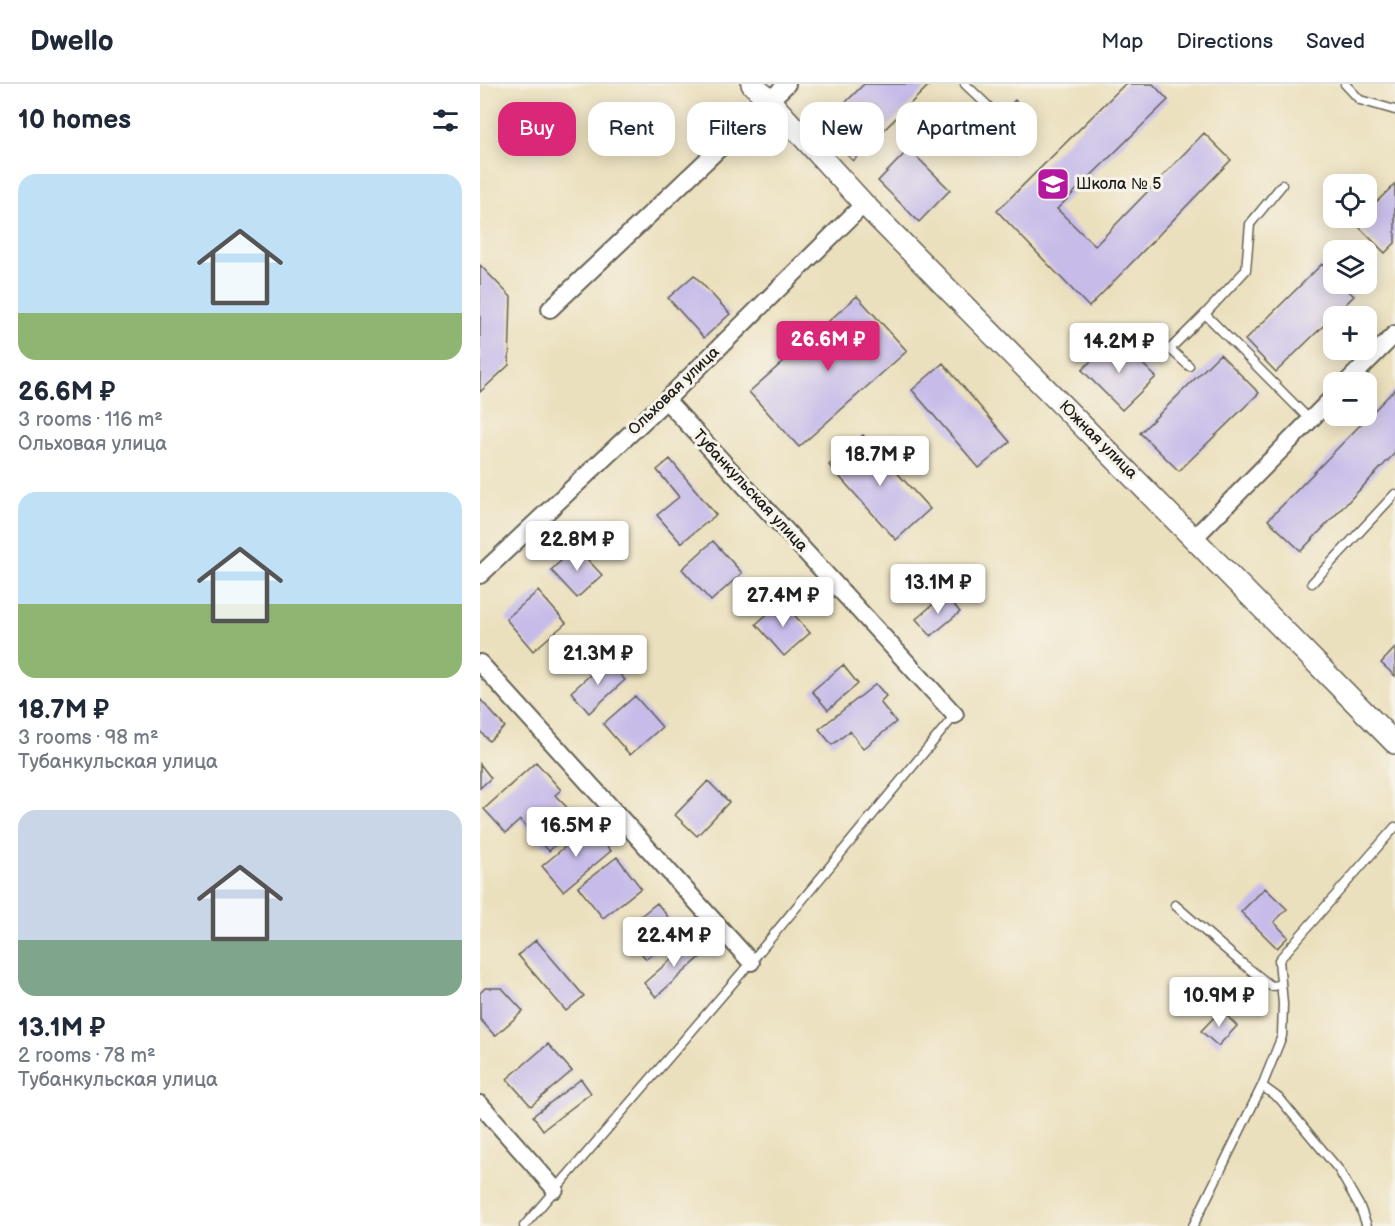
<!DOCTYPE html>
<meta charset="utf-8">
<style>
:root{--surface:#fff;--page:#f6f6f7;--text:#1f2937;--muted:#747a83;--line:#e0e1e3;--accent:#db2777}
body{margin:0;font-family:"Balsamiq Sans",sans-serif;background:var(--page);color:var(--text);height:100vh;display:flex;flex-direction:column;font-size:22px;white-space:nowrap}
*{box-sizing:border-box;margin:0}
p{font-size:20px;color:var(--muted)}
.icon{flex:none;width:33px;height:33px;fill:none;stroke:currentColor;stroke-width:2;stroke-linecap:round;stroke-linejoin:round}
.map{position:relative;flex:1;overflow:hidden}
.drawer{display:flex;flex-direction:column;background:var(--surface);width:480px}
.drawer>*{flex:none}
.banner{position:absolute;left:18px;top:18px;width:570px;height:54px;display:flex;gap:12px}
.tools{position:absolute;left:843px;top:90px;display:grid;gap:12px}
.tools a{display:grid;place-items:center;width:54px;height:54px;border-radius:12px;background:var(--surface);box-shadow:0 3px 15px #0003;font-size:30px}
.price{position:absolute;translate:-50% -51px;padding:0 14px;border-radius:6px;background:#fff;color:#222;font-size:20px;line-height:39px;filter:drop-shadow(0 2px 3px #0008)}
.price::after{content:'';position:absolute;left:50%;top:36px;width:18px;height:14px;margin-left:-9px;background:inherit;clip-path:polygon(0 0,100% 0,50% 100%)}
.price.on{background:var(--accent);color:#fff}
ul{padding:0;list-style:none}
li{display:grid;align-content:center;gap:12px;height:318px;padding:0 18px}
li span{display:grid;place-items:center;height:186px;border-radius:18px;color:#555}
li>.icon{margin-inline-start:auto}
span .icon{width:108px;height:108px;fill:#fffc;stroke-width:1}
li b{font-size:26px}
h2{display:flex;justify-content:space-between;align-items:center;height:72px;padding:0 18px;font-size:26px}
.tag{padding:0 21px;border-radius:18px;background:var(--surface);box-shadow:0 3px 15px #0003;font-size:21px;line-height:54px}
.tag.on{background:var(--accent);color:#fff}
header{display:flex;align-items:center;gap:36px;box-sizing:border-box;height:84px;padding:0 30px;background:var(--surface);border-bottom:2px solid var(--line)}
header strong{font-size:28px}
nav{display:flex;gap:33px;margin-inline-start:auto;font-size:21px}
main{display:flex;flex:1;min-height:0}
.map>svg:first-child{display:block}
</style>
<header>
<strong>Dwello</strong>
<nav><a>Map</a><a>Directions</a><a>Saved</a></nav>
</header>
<main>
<section class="drawer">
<h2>10 homes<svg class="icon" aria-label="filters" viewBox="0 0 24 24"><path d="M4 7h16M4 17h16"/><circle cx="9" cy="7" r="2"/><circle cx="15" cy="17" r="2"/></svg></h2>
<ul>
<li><span style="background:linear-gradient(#bfe0f5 75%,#8fb573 0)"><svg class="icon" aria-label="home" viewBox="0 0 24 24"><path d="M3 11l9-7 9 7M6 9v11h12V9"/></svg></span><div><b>26.6M ₽</b><p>3 rooms · 116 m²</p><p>Ольховая улица</p></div></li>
<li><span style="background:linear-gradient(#bfe0f5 60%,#8fb573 0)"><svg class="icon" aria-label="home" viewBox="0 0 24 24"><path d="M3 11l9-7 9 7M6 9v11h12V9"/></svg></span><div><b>18.7M ₽</b><p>3 rooms · 98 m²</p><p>Тубанкульская улица</p></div></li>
<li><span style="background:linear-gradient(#c9d6e8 70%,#7fa58c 0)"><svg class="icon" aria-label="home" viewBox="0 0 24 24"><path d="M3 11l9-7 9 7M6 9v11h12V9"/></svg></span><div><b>13.1M ₽</b><p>2 rooms · 78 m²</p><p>Тубанкульская улица</p></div></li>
</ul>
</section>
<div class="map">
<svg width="915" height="1142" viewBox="0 0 915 1142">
<rect width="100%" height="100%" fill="#f7f3e8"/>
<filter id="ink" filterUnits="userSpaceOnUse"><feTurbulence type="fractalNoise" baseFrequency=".0167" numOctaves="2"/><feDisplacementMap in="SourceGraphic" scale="12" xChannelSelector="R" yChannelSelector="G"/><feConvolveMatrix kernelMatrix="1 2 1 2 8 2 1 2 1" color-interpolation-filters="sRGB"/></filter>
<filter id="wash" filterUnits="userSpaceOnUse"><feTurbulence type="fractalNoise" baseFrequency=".008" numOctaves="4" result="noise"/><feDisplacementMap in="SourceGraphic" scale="24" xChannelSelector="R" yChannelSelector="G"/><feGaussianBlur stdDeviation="1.35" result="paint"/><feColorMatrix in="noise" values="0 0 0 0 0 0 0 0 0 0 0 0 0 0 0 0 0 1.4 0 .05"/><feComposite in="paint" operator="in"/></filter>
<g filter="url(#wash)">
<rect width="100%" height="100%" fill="#ebe0bd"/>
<g id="blocks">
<path fill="#c7bce9" d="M 384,0 L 447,0 L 448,2 L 373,77 L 340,44 Z
M 645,0 L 673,0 L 688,16 L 577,125 L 615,162 L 724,49 L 751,76 L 609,223 L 517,127 Z
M 535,16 L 548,29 L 523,55 L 509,42 Z
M 429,65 L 470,106 L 439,138 L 398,97 Z
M 915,100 L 915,159 L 905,169 L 875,139 L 881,134 L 886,134 L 886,128 Z
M 842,180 L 854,192 L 854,200 L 861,200 L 874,212 L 796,288 L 765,256 Z
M 0,181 L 31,213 L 29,281 L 0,308 Z
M 214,191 L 250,230 L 224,254 L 188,214 Z
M 377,212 L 427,267 L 319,363 L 269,308 Z
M 635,253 L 676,293 L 642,326 L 602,286 Z
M 740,270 L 779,309 L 699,387 L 660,349 Z
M 463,279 L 530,358 L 499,384 L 432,306 Z
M 915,305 L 915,369 L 821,467 L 788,436 Z
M 383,351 L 450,425 L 416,456 L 349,381 Z
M 190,375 L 236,431 L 201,459 L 177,431 L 199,413 L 177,386 Z
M 233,457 L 262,489 L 231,517 L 202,485 Z
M 96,463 L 122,491 L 97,514 L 71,486 Z
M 58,507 L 86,539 L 53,567 L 26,535 Z
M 465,510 L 480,528 L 451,552 L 436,535 Z
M 302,517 L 330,549 L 304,572 L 276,540 Z
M 915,564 L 915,592 L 901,579 Z
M 127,576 L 145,596 L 109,629 L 91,608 Z
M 363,581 L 378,600 L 348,626 L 332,607 Z
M 396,600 L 406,612 L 400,618 L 416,638 L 383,665 L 370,647 L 352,661 L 339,645 Z
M 155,612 L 182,643 L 150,671 L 123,640 Z
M 0,615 L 25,643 L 9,657 L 0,647 Z
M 56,678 L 81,706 L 75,711 L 101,738 L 69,767 L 40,736 L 26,749 L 4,725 Z
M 0,680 L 11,694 L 0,704 Z
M 228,697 L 249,718 L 217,752 L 195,731 Z
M 110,742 L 131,767 L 83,807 L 62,782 Z
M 137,773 L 161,804 L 123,834 L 98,803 Z
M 785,804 L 807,825 L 794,838 L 808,853 L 797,864 L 761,828 Z
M 177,819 L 200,848 L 166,875 L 143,846 Z
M 56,856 L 104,912 L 86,927 L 38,871 Z
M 213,856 L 225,869 L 176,913 L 164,899 Z
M 5,904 L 22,904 L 43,927 L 15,952 L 0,935 L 0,909 Z
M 741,926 L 757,942 L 738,962 L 721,947 Z
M 68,960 L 92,987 L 51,1022 L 27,995 Z
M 101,995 L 111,1009 L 63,1046 L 53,1032 Z"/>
</g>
</g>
<g filter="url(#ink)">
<use href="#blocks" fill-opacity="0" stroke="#646154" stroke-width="1.5"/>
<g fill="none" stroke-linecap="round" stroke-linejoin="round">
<g stroke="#646154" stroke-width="11">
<path id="service" d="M 485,0 L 508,22
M 865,0 L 880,16 L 915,26
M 725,230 L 766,186 L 770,140 L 802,101
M 709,282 L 690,265 L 725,230 L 830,336
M 832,499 L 915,410
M 695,821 L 758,876 L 791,902 L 801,901
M 782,1002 L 800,1015 L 859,1086 L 880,1123 L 887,1142
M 44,1142 L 271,878 L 475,631
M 713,1142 L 782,1002 L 802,952 L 803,920 L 799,876 L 915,743"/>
</g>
<g stroke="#646154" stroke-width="20">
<path id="minor" d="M 70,225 L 307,0
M 867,298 L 915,250
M 186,316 L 475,631
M 714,454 L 854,312
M 0,491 L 186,316 L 384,120
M 0,579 L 271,878
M 0,1020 L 75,1105"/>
</g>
<g stroke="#646154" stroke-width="24">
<path id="tertiary" d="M 272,0 L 290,17 L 384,120 L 915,659"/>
</g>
<use href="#service" stroke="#fff" stroke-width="8"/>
<use href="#minor" stroke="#fff" stroke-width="16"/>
<use href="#tertiary" stroke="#fff" stroke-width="21"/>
</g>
</g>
<defs>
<g id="school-square" transform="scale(1.725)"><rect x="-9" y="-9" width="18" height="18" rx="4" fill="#b5179e" stroke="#f7f3e8"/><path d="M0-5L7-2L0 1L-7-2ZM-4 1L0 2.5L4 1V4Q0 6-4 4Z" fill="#fff"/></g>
</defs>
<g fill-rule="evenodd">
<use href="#school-square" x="573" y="100"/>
</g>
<g text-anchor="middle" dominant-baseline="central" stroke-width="6" stroke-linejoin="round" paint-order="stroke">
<g font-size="16" fill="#1c1c1c" stroke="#f7f3e8" text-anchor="start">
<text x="596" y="100">Школа № 5</text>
</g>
<g font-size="16" fill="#1c1c1c" stroke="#f7f3e8">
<text transform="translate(194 307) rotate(-44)">Ольховая улица</text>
<text transform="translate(618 356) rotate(45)">Южная улица</text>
<text transform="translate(270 407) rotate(47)">Тубанкульская улица</text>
</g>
</g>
</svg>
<div class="tools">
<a><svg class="icon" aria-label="locate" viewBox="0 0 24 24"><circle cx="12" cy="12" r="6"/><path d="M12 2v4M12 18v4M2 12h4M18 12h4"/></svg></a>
<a><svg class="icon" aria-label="layers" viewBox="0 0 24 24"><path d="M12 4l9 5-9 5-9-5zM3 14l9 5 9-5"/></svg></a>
<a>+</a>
<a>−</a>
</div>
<b class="price on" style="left:348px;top:288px">26.6M ₽</b>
<b class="price" style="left:639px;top:290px">14.2M ₽</b>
<b class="price" style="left:400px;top:403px">18.7M ₽</b>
<b class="price" style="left:97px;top:488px">22.8M ₽</b>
<b class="price" style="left:458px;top:531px">13.1M ₽</b>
<b class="price" style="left:303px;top:544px">27.4M ₽</b>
<b class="price" style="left:118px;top:602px">21.3M ₽</b>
<b class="price" style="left:96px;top:774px">16.5M ₽</b>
<b class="price" style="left:194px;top:884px">22.4M ₽</b>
<b class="price" style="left:739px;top:944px">10.9M ₽</b>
<div class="banner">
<a class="tag on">Buy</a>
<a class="tag">Rent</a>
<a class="tag">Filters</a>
<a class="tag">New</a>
<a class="tag">Apartment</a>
</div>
</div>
</main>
